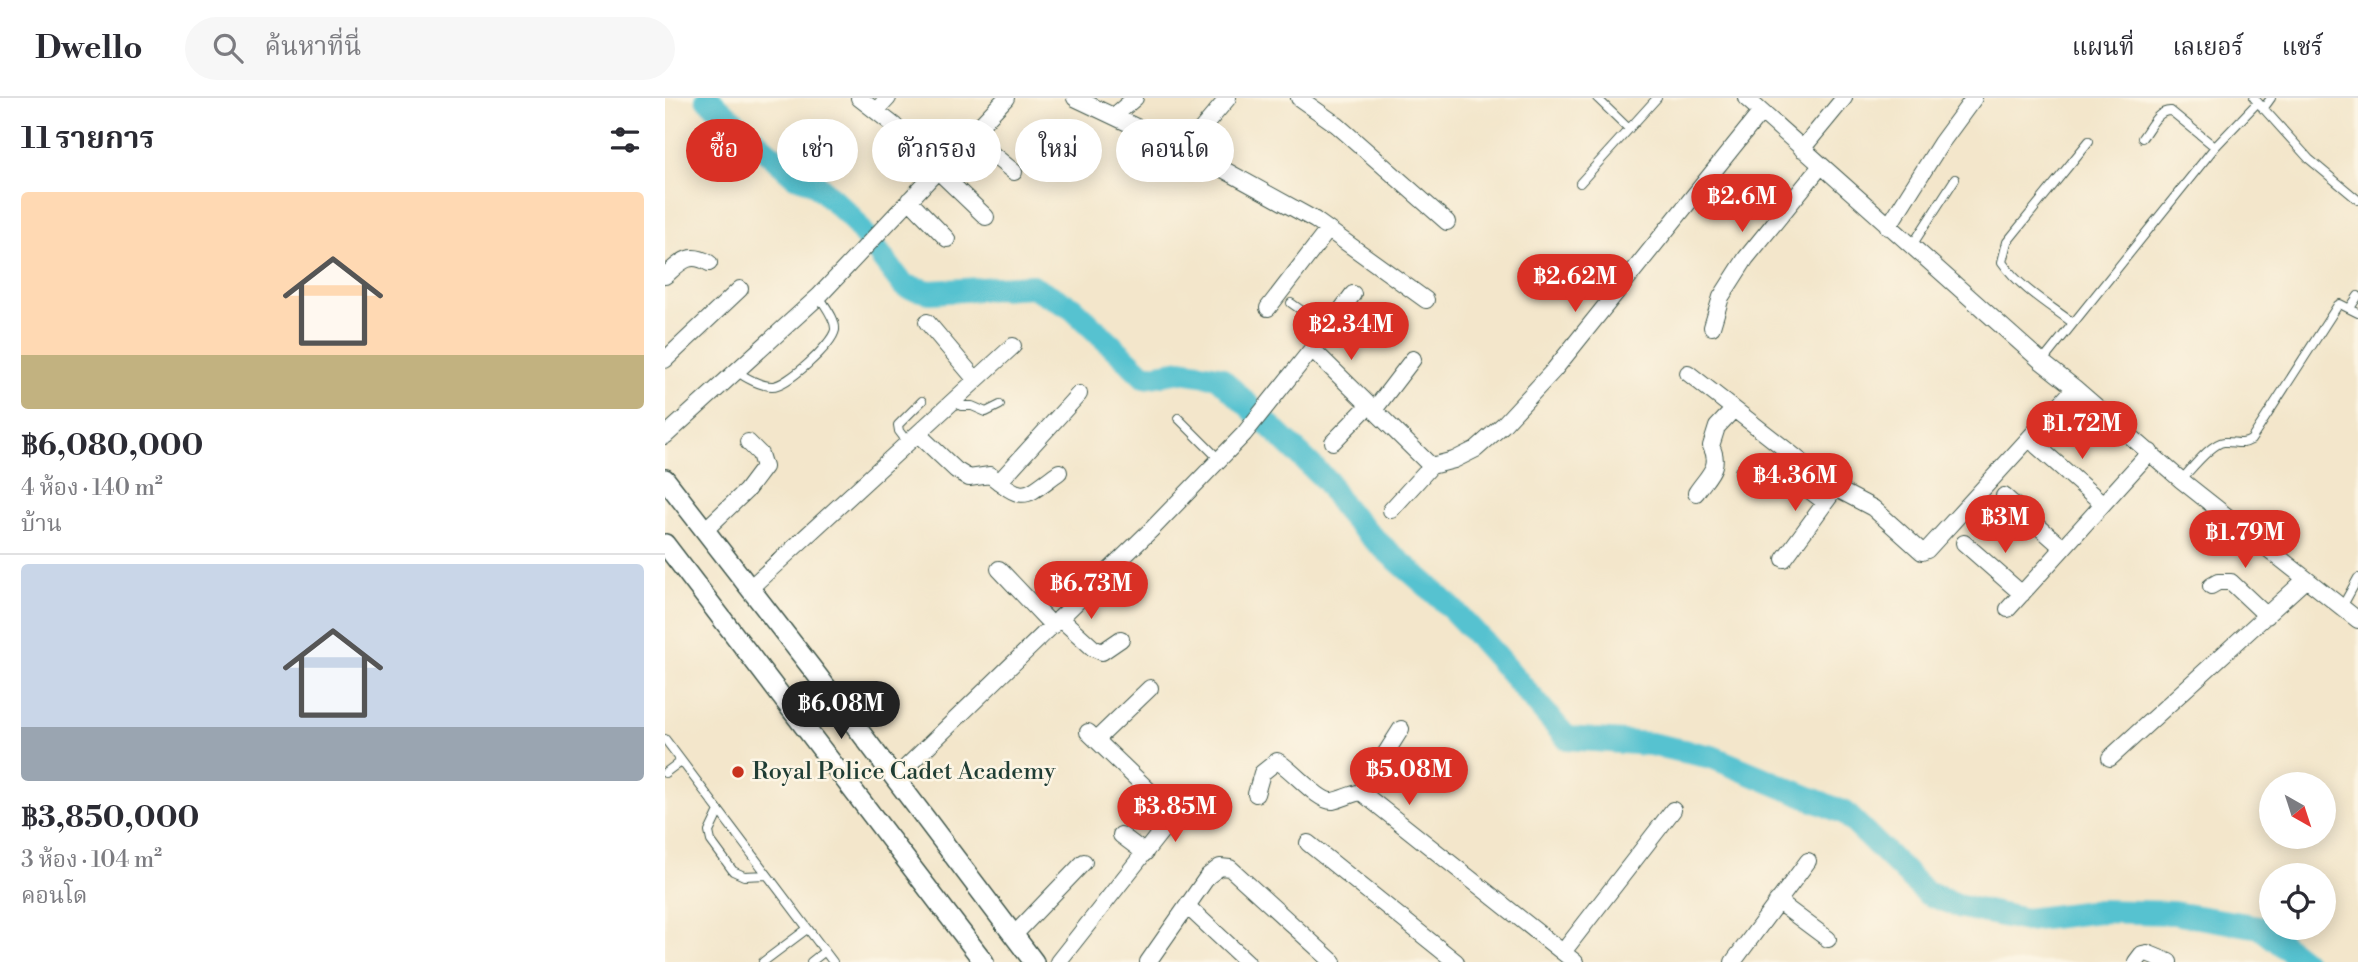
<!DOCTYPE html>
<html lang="th">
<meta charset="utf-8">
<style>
:root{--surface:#fff;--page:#f7f7f7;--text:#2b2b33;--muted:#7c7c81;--line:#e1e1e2;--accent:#d93025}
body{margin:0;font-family:"Libre Bodoni","Noto Serif Thai",serif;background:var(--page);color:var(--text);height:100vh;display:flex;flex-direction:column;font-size:26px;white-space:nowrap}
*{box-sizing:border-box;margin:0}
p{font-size:23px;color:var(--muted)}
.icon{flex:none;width:38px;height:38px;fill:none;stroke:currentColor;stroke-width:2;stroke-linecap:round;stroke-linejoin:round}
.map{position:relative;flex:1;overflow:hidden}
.side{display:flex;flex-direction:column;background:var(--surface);width:665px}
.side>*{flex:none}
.guide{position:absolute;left:21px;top:21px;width:665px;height:63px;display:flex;gap:14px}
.needle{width:46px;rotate:141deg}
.controls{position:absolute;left:1594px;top:674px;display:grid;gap:14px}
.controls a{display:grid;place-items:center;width:77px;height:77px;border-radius:50%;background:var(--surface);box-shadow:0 4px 18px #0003;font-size:35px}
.price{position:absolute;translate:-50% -60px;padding:0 16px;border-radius:24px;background:var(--accent);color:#fff;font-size:23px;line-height:46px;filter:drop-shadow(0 2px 4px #0008)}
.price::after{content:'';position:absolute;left:50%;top:42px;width:21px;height:16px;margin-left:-10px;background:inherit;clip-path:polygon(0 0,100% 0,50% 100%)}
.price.selected{background:#222;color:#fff}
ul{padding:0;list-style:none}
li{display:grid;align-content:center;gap:14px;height:371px;padding:0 21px}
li+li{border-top:2px solid var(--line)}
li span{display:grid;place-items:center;height:217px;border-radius:7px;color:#555}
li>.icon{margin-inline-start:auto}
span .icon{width:126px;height:126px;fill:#fffc;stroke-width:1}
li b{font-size:30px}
h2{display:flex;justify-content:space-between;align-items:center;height:84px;padding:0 21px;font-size:30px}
.tag{padding:0 24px;border-radius:32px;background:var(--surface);box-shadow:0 4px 18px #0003;font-size:24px;line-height:63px}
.tag.selected{background:var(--accent);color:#fff}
header{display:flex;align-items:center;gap:42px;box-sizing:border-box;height:98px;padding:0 35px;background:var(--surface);border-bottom:2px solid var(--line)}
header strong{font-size:33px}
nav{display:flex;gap:38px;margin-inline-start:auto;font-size:24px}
.search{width:490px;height:63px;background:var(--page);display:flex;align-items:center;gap:18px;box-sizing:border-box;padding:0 24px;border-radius:38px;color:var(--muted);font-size:26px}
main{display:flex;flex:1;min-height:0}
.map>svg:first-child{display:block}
</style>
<header>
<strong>Dwello</strong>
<div class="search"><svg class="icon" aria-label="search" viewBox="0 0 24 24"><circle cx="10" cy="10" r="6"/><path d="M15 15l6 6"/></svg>ค้นหาที่นี่</div>
<nav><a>แผนที่</a><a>เลเยอร์</a><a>แชร์</a></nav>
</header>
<main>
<section class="side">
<h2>11 รายการ<svg class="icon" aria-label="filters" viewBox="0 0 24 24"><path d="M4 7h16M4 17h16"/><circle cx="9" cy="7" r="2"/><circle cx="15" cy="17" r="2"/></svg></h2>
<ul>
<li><span style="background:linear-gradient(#ffd9b3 75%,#c2b280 0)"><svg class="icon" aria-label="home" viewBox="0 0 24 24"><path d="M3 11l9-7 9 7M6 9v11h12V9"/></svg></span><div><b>฿6,080,000</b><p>4 ห้อง · 140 m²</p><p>บ้าน</p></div></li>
<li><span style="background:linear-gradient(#c9d6e8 75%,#9aa5b1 0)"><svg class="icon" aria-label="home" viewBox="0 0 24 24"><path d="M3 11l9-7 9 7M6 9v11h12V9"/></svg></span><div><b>฿3,850,000</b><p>3 ห้อง · 104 m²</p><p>คอนโด</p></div></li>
</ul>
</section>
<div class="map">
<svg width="1693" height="864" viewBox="0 0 1693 864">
<rect width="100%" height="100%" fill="#fcf5e5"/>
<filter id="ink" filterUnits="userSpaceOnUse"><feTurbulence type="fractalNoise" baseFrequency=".0143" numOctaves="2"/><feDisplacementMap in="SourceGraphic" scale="14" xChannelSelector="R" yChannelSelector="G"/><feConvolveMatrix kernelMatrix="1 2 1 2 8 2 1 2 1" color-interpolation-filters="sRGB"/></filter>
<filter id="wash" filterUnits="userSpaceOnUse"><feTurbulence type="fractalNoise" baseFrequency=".00686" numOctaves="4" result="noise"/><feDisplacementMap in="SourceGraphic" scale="28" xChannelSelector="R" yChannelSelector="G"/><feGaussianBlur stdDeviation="1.57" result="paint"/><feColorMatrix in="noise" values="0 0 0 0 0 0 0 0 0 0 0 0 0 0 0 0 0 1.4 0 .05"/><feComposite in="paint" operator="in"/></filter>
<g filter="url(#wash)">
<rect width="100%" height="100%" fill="#f3e6cb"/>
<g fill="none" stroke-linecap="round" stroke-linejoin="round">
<path stroke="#56c2d0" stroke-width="24" d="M 42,0 L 130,78 L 149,84 L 185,118 L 239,188 L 265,194 L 367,188 L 407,210 L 480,279 L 516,273 L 554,279 L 663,384 C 680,425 748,472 781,505 C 824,547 862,595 902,640 L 985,646 L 1047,659 L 1180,715 L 1261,795 L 1297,809 L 1361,822 L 1434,813 L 1508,815 L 1595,829 L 1639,864"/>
</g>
</g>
<g filter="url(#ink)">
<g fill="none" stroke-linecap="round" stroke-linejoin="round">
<g stroke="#3f564b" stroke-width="10">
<path id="service" d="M 932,0 L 964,31
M 1589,0 L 1644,61 L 1693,102
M 1598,11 L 1606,0
M 1477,40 C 1485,30 1492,12 1506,13 L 1550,49
M 915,85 L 992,0
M 1246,149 L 1290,81
M 626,205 L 663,231
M 1685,210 L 1693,198
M 1408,225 C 1384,207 1354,189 1337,164 L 1342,144 L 1424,43
M 1377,264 L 1550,49 L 1592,5
M 72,273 C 80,280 96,288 107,288 C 121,289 167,247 170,232 C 171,221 159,207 154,198
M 289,302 L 296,308 L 307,308 L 321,314 L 335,307
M 513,320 L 554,361
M 243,345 L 234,333 L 233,327 L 257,303
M 1516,382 C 1525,373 1546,345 1559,344 C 1569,343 1576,348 1586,342 L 1673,207 L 1675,206 L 1693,215
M 1677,509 L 1693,480
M 0,641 L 168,864
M 0,675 L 16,663
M 54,713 L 44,734 L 46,743 L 68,773 L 79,778 L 102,777
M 98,864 L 142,831
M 146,864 L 160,853"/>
</g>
<g stroke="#3f564b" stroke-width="18">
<path id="minor" d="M 194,0 L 230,28
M 410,0 L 545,64 L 650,122 L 761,202
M 634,0 L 672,27 L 782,124
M 1081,0 L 1377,264 L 1410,290 L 1516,382 L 1693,522
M 211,13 L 223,0
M 449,18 L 470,0
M 305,38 L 349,74
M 1137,51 L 1179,0
M 519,52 L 563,0
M 272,72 L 321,119
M 244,102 L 282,141
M 1223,129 L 1276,45 L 1309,0
M 0,178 C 15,165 23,153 44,165
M 603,210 L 663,132
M 262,224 L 311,282
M 1047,229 L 1056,199 L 1081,160 L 1155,69
M 647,251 L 688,196
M 0,262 L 75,191
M 1023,275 L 1170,390 L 1208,410 L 1257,454 L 1262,452 L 1410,290
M 709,312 L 748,261
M 253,336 L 291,372 L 304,380 L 325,377 C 361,405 358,400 394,374
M 0,338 L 154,198 L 341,0
M 668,344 L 704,307
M 1372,348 L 1437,405
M 1078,374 L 1092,383 L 1120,374 L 1160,404
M 334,384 L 414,296
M 1031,395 C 1042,378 1057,369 1046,348 L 1052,329 L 1069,311
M 1339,398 L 1398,450
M 726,412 L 766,368 L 789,362 L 811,351 L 838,327 L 889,272 L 1096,14
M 40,432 L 81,393 L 99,369 L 95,356 L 83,344
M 1299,445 L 1357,496
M 1119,461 L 1165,398
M 334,471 L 388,528
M 1546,488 L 1553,484 L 1566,484 L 1602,518
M 85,490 L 348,248
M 1343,511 L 1485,354
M 395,520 L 428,550 L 437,554 L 456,541
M 432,641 L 485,590
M 1445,660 L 1641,481
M 230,680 L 487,431 L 579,336 L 647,251 L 766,368
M 696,694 L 736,631
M 591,696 L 597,675 L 612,663 C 626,670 654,705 668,703 C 677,701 686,696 696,694 L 910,864
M 456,737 L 480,755
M 643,745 L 791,864
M 1112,803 L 1163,841
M 522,808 L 582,864
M 348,838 L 419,764
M 898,854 L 1008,712
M 393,864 L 502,726 L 502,710 L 423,634
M 483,864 L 543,778 L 555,769 L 565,770 L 668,864
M 1068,864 L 1143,763
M 1471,864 L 1477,856 L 1482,855 L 1504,864"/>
</g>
<g stroke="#3f564b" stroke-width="22">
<path id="tertiary" d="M 0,381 L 149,573 L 369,864
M 0,446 L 319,864"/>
</g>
<use href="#service" stroke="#fff" stroke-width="8"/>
<use href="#minor" stroke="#fff" stroke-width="16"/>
<use href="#tertiary" stroke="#fff" stroke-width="19"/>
</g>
</g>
<circle fill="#c8321e" stroke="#fcf5e5" stroke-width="2.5" cx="73" cy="674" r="7"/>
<g text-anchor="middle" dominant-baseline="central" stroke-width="5" stroke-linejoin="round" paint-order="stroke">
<g font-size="24" fill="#1f3d34" stroke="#fcf5e5" text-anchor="start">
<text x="87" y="674">Royal Police Cadet Academy</text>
</g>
</g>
</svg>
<div class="controls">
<a><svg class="needle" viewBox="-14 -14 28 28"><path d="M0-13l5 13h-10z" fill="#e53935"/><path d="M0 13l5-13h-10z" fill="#7c7c81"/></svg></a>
<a><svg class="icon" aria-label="locate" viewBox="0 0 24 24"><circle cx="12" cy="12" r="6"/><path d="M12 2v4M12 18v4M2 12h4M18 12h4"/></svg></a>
</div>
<b class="price" style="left:1077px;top:136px">฿2.6M</b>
<b class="price" style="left:910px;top:216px">฿2.62M</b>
<b class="price" style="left:686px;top:264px">฿2.34M</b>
<b class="price" style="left:1417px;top:363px">฿1.72M</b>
<b class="price" style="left:1130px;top:415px">฿4.36M</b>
<b class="price" style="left:1340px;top:457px">฿3M</b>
<b class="price" style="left:1580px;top:472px">฿1.79M</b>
<b class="price" style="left:426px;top:523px">฿6.73M</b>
<b class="price selected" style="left:176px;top:643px">฿6.08M</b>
<b class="price" style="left:744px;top:709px">฿5.08M</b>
<b class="price" style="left:510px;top:746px">฿3.85M</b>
<div class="guide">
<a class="tag selected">ซื้อ</a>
<a class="tag">เช่า</a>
<a class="tag">ตัวกรอง</a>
<a class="tag">ใหม่</a>
<a class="tag">คอนโด</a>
</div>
</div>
</main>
